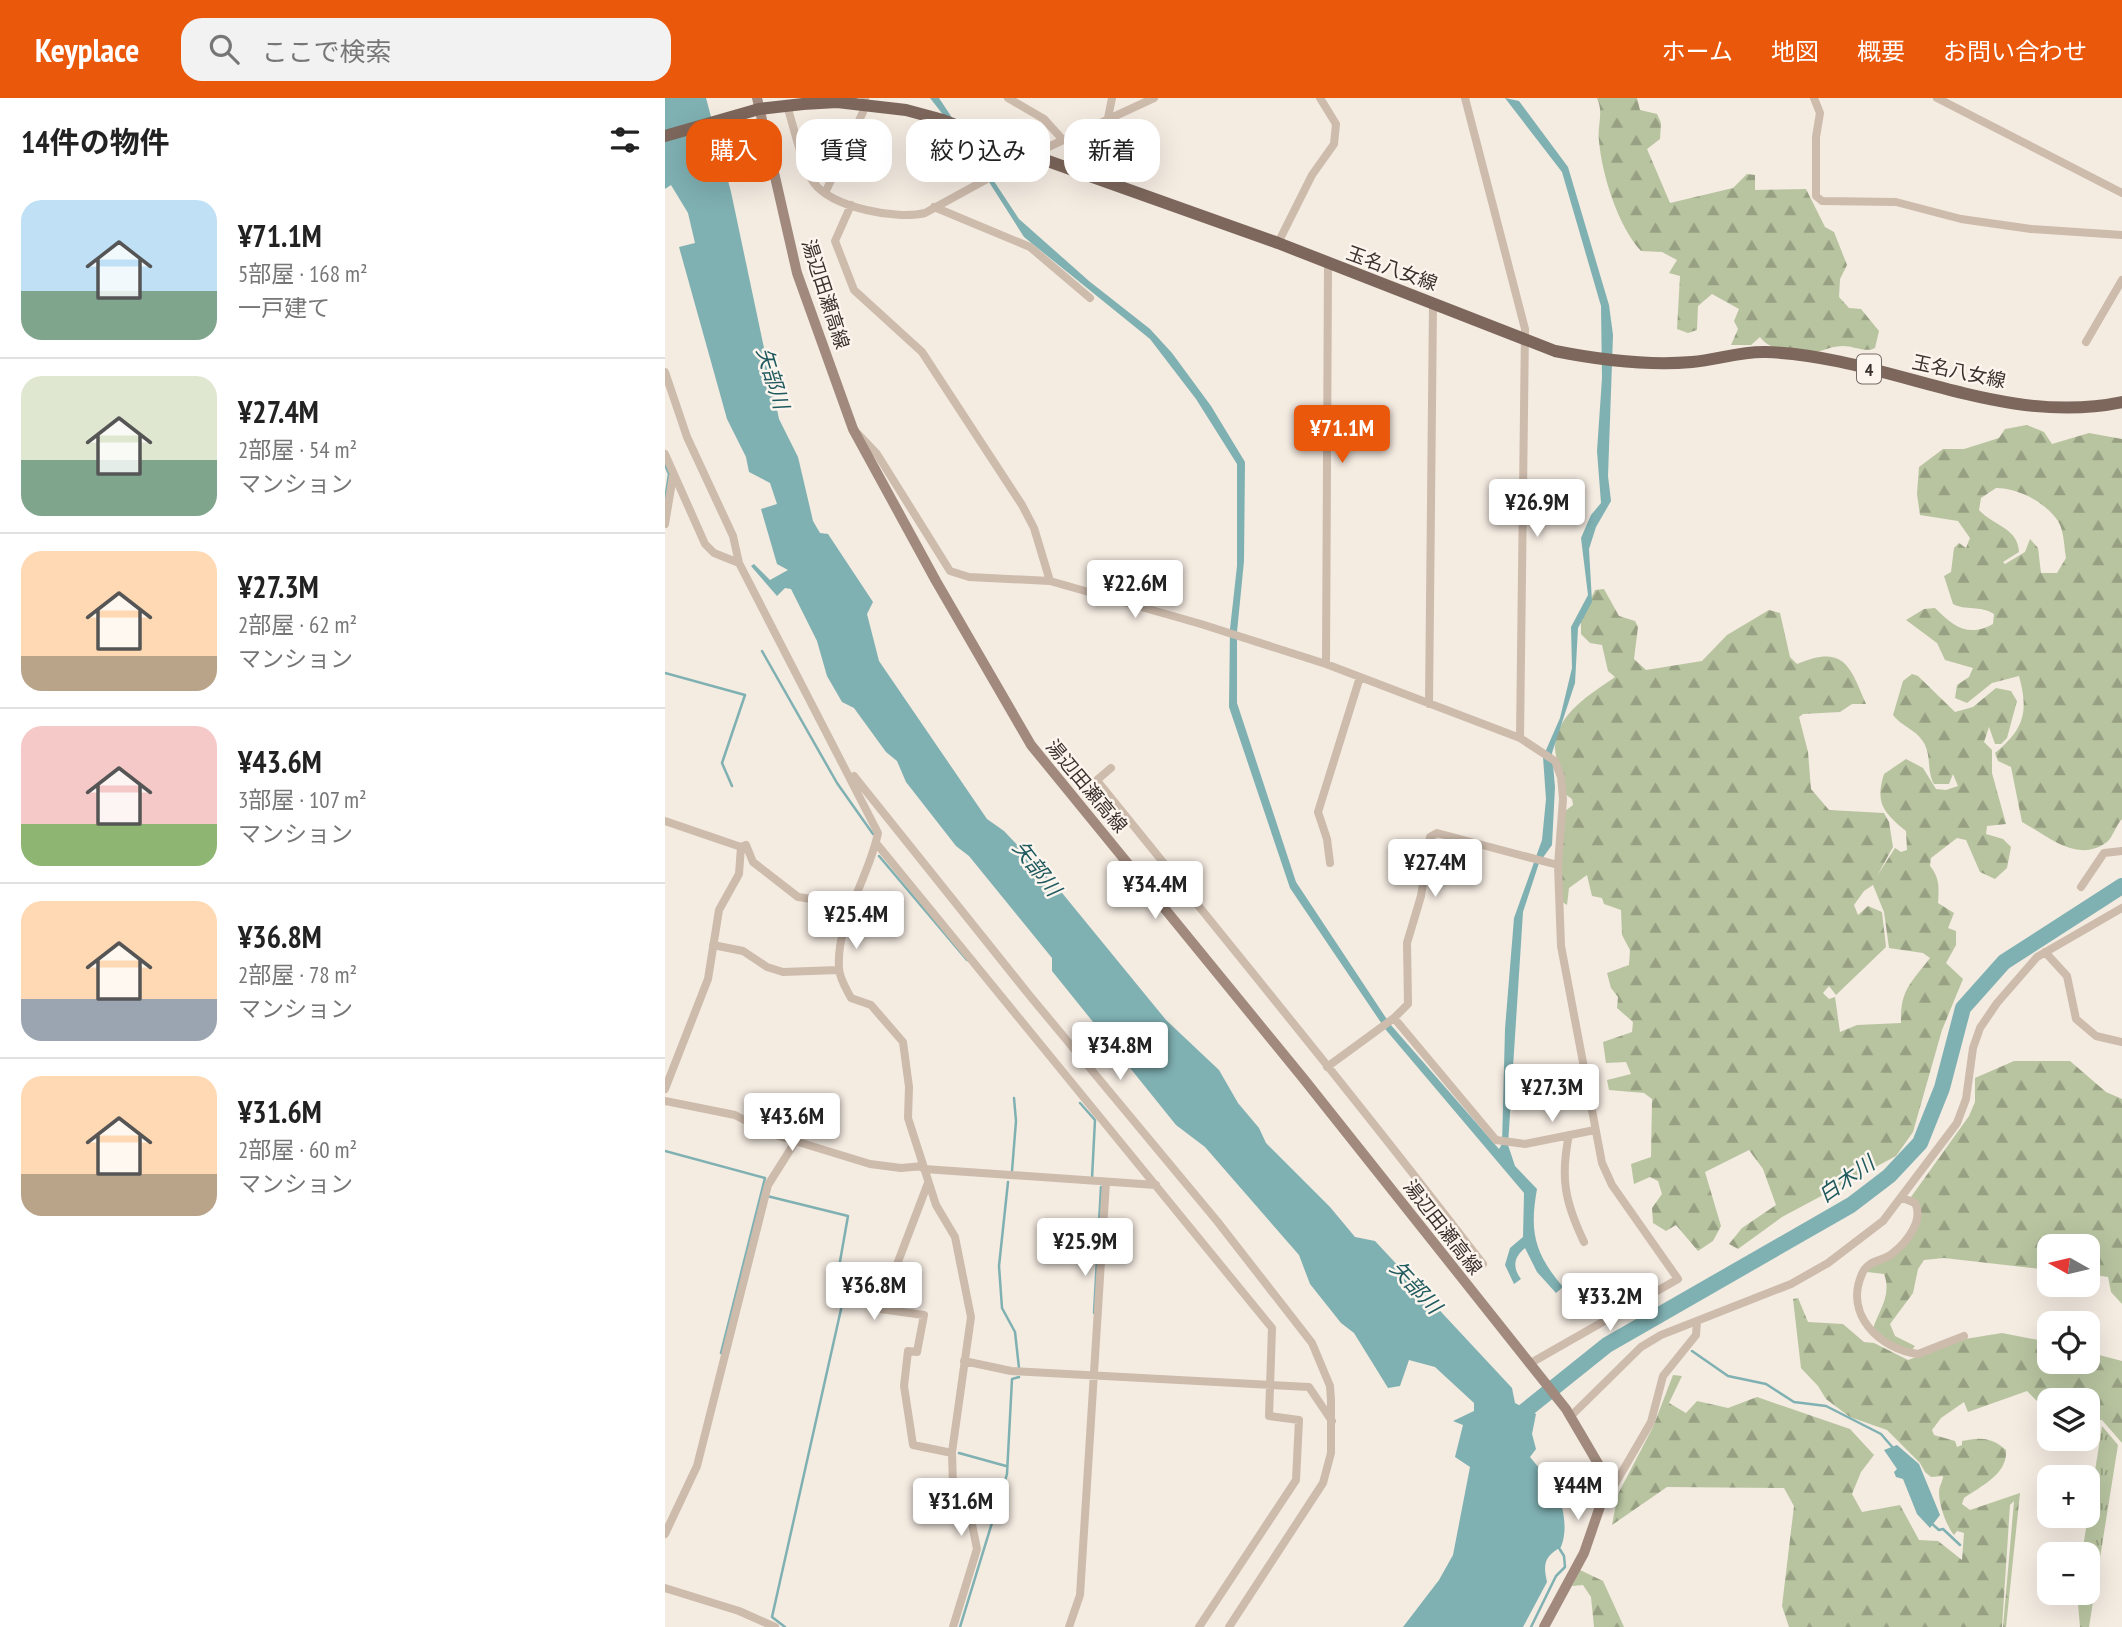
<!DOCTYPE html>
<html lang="ja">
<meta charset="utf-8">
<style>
:root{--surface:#fff;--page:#f2f2f2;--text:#222;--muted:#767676;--line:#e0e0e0;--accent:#ea580c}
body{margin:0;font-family:"PT Sans Narrow","Noto Sans JP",sans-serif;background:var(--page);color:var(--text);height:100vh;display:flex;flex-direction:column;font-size:26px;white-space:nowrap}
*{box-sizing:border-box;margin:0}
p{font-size:23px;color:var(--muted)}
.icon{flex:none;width:38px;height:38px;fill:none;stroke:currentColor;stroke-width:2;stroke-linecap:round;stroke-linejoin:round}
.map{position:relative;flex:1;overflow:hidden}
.drawer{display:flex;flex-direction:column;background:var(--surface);width:665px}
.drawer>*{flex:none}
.guide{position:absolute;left:21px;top:21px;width:665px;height:63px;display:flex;gap:14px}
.needle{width:46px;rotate:278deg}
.buttons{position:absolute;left:1372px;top:1136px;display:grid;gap:14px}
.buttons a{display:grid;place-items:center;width:63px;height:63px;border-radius:14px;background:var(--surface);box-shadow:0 7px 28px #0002;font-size:35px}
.price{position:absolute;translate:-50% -60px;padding:0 16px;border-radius:7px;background:#fff;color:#222;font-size:23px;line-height:46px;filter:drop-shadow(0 2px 4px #0008)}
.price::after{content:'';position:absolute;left:50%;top:42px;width:21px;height:16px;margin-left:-10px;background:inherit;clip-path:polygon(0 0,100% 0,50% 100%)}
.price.active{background:var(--accent);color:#fff}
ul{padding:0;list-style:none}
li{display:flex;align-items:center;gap:21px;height:175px;padding:0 21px}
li+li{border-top:2px solid var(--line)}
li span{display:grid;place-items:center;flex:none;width:196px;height:140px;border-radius:21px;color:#555}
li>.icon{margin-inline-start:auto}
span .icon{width:84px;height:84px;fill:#fffc;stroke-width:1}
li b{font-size:30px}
h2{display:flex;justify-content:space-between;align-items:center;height:84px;padding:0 21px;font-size:30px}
.tag{padding:0 24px;border-radius:21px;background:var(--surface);box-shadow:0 7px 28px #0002;font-size:24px;line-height:63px}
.tag.active{background:var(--accent);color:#fff}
header{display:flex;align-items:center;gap:42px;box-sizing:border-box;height:98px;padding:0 35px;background:var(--accent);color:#fff}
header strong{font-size:33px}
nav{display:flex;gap:38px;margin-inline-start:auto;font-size:24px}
.search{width:490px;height:63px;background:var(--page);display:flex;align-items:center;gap:18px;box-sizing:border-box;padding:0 24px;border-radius:21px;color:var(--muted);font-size:26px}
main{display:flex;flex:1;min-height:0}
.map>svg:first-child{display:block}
</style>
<header>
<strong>Keyplace</strong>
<div class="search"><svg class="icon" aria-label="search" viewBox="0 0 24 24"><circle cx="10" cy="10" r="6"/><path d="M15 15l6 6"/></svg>ここで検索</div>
<nav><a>ホーム</a><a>地図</a><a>概要</a><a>お問い合わせ</a></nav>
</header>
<main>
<section class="drawer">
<h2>14件の物件<svg class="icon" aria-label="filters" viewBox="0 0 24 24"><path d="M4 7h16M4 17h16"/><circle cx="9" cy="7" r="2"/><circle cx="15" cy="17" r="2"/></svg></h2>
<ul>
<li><span style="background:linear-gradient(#bfe0f5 65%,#7fa58c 0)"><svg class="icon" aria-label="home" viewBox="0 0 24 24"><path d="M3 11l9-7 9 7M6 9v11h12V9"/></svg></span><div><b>¥71.1M</b><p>5部屋 · 168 m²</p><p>一戸建て</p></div></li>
<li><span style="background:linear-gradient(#dfe7d0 60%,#7fa58c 0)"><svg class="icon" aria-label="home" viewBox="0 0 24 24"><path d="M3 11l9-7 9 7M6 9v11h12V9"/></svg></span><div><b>¥27.4M</b><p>2部屋 · 54 m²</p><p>マンション</p></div></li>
<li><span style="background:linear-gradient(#ffd9b3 75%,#b9a48a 0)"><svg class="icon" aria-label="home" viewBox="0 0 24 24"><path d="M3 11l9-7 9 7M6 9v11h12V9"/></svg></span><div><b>¥27.3M</b><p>2部屋 · 62 m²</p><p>マンション</p></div></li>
<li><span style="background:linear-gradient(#f6c9c9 70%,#8fb573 0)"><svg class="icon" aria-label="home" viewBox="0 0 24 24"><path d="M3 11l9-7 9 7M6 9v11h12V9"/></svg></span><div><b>¥43.6M</b><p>3部屋 · 107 m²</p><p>マンション</p></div></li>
<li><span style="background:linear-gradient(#ffd9b3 70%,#9aa5b1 0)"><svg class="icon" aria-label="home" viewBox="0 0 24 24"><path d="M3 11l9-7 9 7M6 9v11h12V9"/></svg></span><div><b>¥36.8M</b><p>2部屋 · 78 m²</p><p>マンション</p></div></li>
<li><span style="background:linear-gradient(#ffd9b3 70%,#b9a48a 0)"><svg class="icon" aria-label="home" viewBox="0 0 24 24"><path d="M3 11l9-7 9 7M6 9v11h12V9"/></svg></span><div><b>¥31.6M</b><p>2部屋 · 60 m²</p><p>マンション</p></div></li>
</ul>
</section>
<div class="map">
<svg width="1457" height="1529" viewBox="0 0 1457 1529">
<defs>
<pattern id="grass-tufts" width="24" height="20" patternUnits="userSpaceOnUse" patternTransform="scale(1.75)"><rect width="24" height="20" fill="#b8c4a0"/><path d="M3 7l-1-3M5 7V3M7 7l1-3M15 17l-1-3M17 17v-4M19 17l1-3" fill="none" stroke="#97a083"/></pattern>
<pattern id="forest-firs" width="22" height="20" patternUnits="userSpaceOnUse" patternTransform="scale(1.75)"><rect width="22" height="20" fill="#b8c4a0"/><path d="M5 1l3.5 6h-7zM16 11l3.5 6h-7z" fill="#97a083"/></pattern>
</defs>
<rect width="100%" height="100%" fill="#f4ebe1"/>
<path fill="url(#grass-tufts)" d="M 1437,1328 L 1453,1347 L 1424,1529 L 1415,1529 L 1412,1495 L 1423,1494 L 1423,1456 L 1417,1456 Z"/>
<path fill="url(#forest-firs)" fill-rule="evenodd" d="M 932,0 L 972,0 L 975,12 L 992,16 L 996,25 L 995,41 L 982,51 L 1005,105 L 1068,90 L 1082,76 L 1090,77 L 1090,92 L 1141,91 L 1160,129 L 1169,134 L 1182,167 L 1175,181 L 1174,199 L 1184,210 L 1196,211 L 1214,233 L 1210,250 C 1201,255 1189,248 1178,248 C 1168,248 1160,252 1151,254 C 1135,257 1104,253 1095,239 L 1086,247 L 1066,247 L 1073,231 L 1069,223 L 1074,211 L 1047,196 L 1033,208 L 1032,232 L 1023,235 L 1012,231 L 1015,178 L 1004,175 L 1012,162 L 997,154 L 976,153 C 953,128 937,77 934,43 C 932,27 939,15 932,0 Z
M 1362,327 L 1379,334 L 1387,346 L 1424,335 L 1457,341 L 1457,721 C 1451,727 1448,739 1442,744 C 1412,766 1383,738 1357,724 L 1346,669 L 1333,663 L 1330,655 C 1359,631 1364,614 1354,578 L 1327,585 L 1302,605 L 1290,600 L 1292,587 L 1304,579 L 1308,570 L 1280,562 L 1272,545 L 1241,522 L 1259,511 L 1270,510 C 1288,528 1303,540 1328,526 L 1329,516 C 1315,507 1301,513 1288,506 L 1279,478 L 1286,474 L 1289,450 L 1294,445 L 1301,450 L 1305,440 L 1293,423 L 1255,417 L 1252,396 L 1254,369 L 1278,351 L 1299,351 L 1334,340 L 1340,331 ZM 1331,390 C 1353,390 1380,404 1393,423 C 1399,432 1399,449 1401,460 L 1392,475 L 1376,475 L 1373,450 L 1365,441 L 1360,454 L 1340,466 L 1338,464 L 1354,454 C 1353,430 1329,428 1314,412 L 1316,400 Z
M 939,491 L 954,518 L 970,523 L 973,529 L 969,561 L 981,572 L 1037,563 L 1062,537 L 1104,512 L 1115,515 L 1125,559 L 1132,566 C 1179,546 1185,568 1201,606 L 1187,606 L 1175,614 L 1138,616 L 1134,619 L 1143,654 L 1146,691 L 1164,712 L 1219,715 L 1224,724 L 1228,749 L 1212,778 L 1230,750 L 1236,754 L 1242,752 L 1241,733 C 1218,714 1210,705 1219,676 L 1241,661 L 1258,670 L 1271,691 L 1281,692 L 1293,688 L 1288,676 L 1284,686 L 1269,686 C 1262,674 1266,659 1260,647 C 1253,632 1237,629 1228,617 L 1238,583 L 1247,576 L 1253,578 L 1290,614 L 1308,609 L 1331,590 L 1346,593 L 1352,603 L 1342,640 L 1336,646 L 1330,646 L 1324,629 L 1319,644 L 1327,652 L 1327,675 L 1341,726 L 1322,728 L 1321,736 L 1338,741 L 1346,749 L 1342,770 L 1330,781 L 1315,774 L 1301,742 L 1292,740 L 1266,760 L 1265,768 C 1275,780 1274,790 1273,805 L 1289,815 L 1283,830 L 1291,833 L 1291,847 L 1281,865 L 1298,881 L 1277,932 L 1248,1034 L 1231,1058 L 1117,1119 L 1073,1151 L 1064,1146 L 1077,1130 L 1111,1107 L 1098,1071 L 1084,1052 L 1040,1074 L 1056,1128 L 1048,1143 L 1033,1153 L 1011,1127 L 1001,1133 L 988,1125 L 987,1110 L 997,1096 L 993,1083 L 985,1079 L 969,1086 L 966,1066 L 986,1059 L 987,1001 L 979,995 L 944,992 L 942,982 L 966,976 L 961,964 L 941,965 L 938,944 L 967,934 L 968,924 L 952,910 L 953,899 L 946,890 L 942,875 L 964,867 L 965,852 L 957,837 L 956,812 L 939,806 L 937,800 L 927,798 L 922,777 L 904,790 L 902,807 L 896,803 L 895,769 L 900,713 L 908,707 L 907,701 L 900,696 C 899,682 889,657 890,648 C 893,614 926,596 950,579 L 943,573 L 937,547 L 925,545 L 916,536 L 916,521 L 930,492 ZM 1208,787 L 1219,814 L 1224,850 L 1258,855 L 1265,860 C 1246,885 1235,892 1236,925 L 1192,927 L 1175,934 L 1170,899 L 1164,901 L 1158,895 L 1164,888 L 1171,897 L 1221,849 L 1217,814 L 1203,808 L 1193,817 L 1189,807 L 1199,793 Z
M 1349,963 L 1405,963 L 1441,994 L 1457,1001 L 1457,1206 L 1446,1194 L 1443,1179 L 1423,1176 L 1423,1148 L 1384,1148 L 1384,1172 L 1279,1160 L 1259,1162 L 1253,1171 L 1248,1195 L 1225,1226 L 1230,1238 L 1250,1248 L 1245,1254 L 1206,1237 C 1211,1216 1228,1199 1219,1176 L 1202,1174 C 1209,1162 1223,1160 1234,1151 C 1249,1139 1267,1113 1246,1099 L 1304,1018 L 1310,1004 L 1310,980 Z
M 1133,1200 L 1143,1224 L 1178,1226 L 1199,1244 L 1209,1245 L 1243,1262 L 1300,1241 L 1337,1235 L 1384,1244 L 1384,1264 L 1423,1264 L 1423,1254 L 1457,1263 L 1457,1345 L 1437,1322 L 1423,1321 L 1423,1302 L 1384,1302 L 1384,1320 L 1376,1316 L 1374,1305 L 1362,1293 L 1303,1314 L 1299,1304 L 1276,1320 L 1267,1332 L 1269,1337 L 1290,1343 L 1292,1349 L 1297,1347 L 1297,1343 C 1314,1339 1327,1339 1341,1352 C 1343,1376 1316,1388 1299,1400 L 1297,1406 L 1305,1412 L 1355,1395 L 1341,1529 L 1338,1529 L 1349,1403 L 1345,1407 L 1337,1529 L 1124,1529 L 1117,1508 L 1129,1408 L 1119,1390 L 1002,1389 L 947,1427 L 953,1396 L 988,1329 L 1008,1277 L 1017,1278 L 1004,1305 L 1021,1315 L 1032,1303 L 1063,1310 L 1092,1299 L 1185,1331 L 1209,1357 L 1196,1374 L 1187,1396 L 1197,1414 L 1235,1407 L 1254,1442 L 1273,1443 L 1297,1462 L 1299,1435 L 1292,1433 L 1289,1437 C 1281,1427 1274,1407 1274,1394 C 1274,1388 1278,1383 1278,1378 L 1266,1379 L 1260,1374 L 1255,1365 L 1222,1332 L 1185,1319 L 1161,1301 L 1153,1288 L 1136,1270 L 1128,1201 Z
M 915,1472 L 938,1483 L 959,1529 L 929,1529 L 926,1499 L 918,1487 L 907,1488 Z"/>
<path fill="#7fb0b2" d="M 0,0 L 41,0 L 66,94 L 114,321 L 133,359 L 148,423 L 155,435 L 163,436 L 208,504 L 202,516 L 214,563 L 322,721 L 339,733 L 393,790 L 501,922 L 554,972 L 573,1005 L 594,1030 L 601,1045 L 665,1109 L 690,1139 L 710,1143 L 847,1290 L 850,1305 L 871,1316 L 867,1336 L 871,1351 L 865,1359 L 880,1377 L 887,1370 C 889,1376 888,1383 890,1387 C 897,1405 904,1429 896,1449 C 879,1459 878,1466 882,1484 L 858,1529 L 738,1529 L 774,1482 L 788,1457 L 805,1369 L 790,1359 L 798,1327 L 788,1323 L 809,1313 L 809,1305 L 770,1269 L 744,1262 L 735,1288 L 723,1290 L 689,1235 L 676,1225 L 645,1186 L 634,1157 L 540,1049 L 511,1027 L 387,873 L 387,860 L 304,758 L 291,748 L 241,684 L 232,663 L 221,654 L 189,610 L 177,604 L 162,578 L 152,543 L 126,491 L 120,490 L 112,498 L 86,468 L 89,466 L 105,482 L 123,472 L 112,466 L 96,411 L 112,406 L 105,385 L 84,374 L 81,359 L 62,321 L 14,149 L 30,145 L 23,115 L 6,87 L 0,91 Z
M 265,0 L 274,0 L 354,121 L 424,183 L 485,231 L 507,255 L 546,308 L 580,364 L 579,463 L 572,534 L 572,605 L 631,784 L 725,926 L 834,1051 L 837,1046 L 840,931 L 849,820 L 877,742 L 881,701 L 878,659 L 895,620 L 907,570 L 906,529 L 923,497 L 916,440 L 926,417 L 936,405 L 932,353 L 937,280 L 936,208 L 897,74 L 840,0 L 854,3 L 903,69 L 944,207 L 948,237 L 943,378 L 946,403 L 931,429 L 924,451 L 927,504 L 913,530 L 910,585 L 887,655 L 890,689 L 887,747 L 874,765 L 858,814 L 843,1047 L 850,1068 L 872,1091 C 864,1135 870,1156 898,1189 L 891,1195 L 872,1174 L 860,1150 C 849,1159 847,1169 856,1181 L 849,1186 L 840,1167 L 845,1150 L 858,1139 L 859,1095 L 721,932 L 625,790 L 564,609 L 565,531 L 572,468 L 572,366 L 531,301 L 485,241 L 359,139 L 294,37 Z
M 1232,1347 L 1254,1366 L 1275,1417 L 1265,1430 L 1252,1416 L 1238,1381 L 1231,1379 L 1229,1374 L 1232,1371 L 1219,1352 Z"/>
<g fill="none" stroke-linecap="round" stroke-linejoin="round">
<path stroke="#7fb0b2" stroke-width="2.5" d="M 0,367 L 4,376 L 0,402
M 97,553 L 172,685 L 208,736
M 0,575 L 80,597 L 57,665 L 67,688
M 214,758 L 302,862
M 415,1005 L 430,1022 L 427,1080
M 0,1053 L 100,1080 L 56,1255
M 347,1073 L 351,1023 L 349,1000
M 343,1084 L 334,1168 L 337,1210 L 350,1234 L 354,1270
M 102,1098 L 183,1118 L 171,1186 L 216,1196
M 429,1215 L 436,1089
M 1027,1253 L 1063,1278 L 1101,1286 L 1129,1304 L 1161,1308 L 1216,1336 L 1229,1351
M 294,1355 L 341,1368
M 1266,1425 L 1274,1432 L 1278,1431 L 1295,1447
M 120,1529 L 107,1519 L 181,1189
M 295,1529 L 342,1376 L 347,1281 L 354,1279
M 866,1529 L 891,1478 L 900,1469 L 899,1458 L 894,1450"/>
<path stroke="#7fb0b2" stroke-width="16" d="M 846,1324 L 942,1247 L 1186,1107 L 1224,1078 L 1255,1045 L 1277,990 L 1298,910 L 1339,864 L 1457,788"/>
<path stroke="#cdbbac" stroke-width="8" d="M 343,0 L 379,21 L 398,42
M 800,0 L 860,231 L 855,640
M 1149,0 L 1155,15 L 1151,39 L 1151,98 L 1157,103 L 1231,104 L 1296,121 L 1366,131 L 1457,137
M 1272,0 L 1457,95
M 122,8 C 129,29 137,68 149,85 C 168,110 232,122 260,115 L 366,57 L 489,0
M 443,20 L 447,0
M 160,95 L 198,14 L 200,0
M 186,107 L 170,143 L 189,192 L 257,254 L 357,407 L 369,430 L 385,483
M 269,109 L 365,149 L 425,200
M 613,145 L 647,77 L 669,46 L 671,26 L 655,0
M 1421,244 L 1457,182
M 0,274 L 22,339 L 68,438 L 74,465 L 213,735 C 204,780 171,824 174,870 C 174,880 182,892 186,900 L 206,907 L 238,944 L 244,989 L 243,1020 L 271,1107 L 290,1139 L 306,1219 L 287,1354 L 288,1390 L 307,1426 L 312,1451 L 288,1529
M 193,336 L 212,356 L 285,473 L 304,479 L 385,483 L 536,526 L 661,566 L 855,640 L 890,663 L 896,679 L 898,701 L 893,767 L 896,848 L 937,1065 L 947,1087 L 1013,1181 L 864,1266
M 0,356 L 40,446 L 49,455 L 74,465
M 0,426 L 8,378
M 661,566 L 663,167
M 764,606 L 768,205
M 446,670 L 432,682 L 434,685 C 563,845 694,1004 818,1166
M 189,678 L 365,898 L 552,1123 L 647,1245 L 665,1288 L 666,1302 L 666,1355 L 658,1385 L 564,1529
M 0,723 L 76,749 L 81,747 L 88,764 L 133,799 L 188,807
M 211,745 L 607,1230 L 604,1318 L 634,1322 L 631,1382 L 534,1529
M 665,765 L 662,741 L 653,714 L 695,579
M 1416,789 L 1439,755 L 1457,753
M 48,847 L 78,853 L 102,869 L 118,874 L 173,872
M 1380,854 L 1402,878 L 1411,921 L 1431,938 L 1457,944
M 729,920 L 831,1042 L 860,1046 L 930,1032
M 662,969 L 729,920 L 743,906 L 742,845 L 756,798 L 765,739 L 772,735 L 893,767
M 0,991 L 43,881 L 54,812 L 74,776 L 76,749
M 0,1003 L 70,1017 L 104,1035 L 205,1066 L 236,1070 L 258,1068
M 904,1037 C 895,1080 900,1104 919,1144
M 259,1071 L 491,1087
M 263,1085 L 215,1211 L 259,1217 L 252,1254 L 243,1253 L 239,1288 L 248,1347 L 287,1355
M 1238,1100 L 1250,1105 C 1259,1122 1242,1144 1228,1155 C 1218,1164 1203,1161 1197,1176 C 1179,1216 1214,1251 1253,1256 L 1299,1238
M 299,1263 L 346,1273 L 644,1289 L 667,1323
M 906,1318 L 976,1249 L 996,1237 L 1126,1186 L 1163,1165 L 1218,1123 L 1292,1025 L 1301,1001 L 1308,950 L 1315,930 L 1332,905 L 1372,859 L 1457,810
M 940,1394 L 950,1386 L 986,1324 L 998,1278 L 1031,1237 L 1032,1223
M 0,1436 L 32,1368 L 103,1087 L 132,1041
M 0,1490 L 74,1513 L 110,1529
M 404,1529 L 415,1497 L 441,1084"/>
<path stroke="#a18a7d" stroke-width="10" d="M 92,0 L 132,175 L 188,331 L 271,483 L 366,647 L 638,980 L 901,1311 L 938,1374 L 940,1394 L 919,1455 L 879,1529"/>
<path stroke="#7d675c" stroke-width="12" d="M 0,38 L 94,11 L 138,6 L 172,4 L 241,12 L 278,22 L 366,57 L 613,145 L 890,253 C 935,262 981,268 1027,264 C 1052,262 1076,253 1101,254 C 1222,258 1335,330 1457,304"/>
</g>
<g text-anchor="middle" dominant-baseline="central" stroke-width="5" stroke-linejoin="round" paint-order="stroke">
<rect fill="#fbf5ee" stroke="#756b66" stroke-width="2" x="1192" y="256.5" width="24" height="29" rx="5"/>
<g font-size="18" font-weight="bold" fill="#3b302b">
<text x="1204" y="271">4</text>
</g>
<g font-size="19" fill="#3b302b" stroke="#fbf5ee">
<text transform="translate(727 170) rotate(20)">玉名八女線</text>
<text transform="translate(161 196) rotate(72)">湯辺田瀬高線</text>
<text transform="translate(1294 273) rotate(12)">玉名八女線</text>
<text transform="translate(422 688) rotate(50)">湯辺田瀬高線</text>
<text transform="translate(778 1129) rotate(52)">湯辺田瀬高線</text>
</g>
<g font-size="21" font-style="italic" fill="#1f5a5e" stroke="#fbf5ee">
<text transform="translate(108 280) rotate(73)">矢部川</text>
<text transform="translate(372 770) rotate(52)">矢部川</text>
<text transform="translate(1181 1081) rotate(-35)">白木川</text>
<text transform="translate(751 1189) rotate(47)">矢部川</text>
</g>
</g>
</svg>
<div class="buttons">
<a><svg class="needle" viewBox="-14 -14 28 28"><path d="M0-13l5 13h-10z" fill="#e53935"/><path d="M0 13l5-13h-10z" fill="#767676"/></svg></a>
<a><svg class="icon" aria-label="locate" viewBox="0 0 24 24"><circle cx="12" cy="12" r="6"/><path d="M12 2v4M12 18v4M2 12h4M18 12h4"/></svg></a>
<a><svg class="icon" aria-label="layers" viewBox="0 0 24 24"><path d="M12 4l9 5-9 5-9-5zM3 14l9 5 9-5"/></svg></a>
<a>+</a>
<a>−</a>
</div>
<b class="price active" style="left:677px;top:367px">¥71.1M</b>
<b class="price" style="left:872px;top:441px">¥26.9M</b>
<b class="price" style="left:470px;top:522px">¥22.6M</b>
<b class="price" style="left:770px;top:801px">¥27.4M</b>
<b class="price" style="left:490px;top:823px">¥34.4M</b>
<b class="price" style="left:191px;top:853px">¥25.4M</b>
<b class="price" style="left:455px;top:984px">¥34.8M</b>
<b class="price" style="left:887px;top:1026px">¥27.3M</b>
<b class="price" style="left:127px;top:1055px">¥43.6M</b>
<b class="price" style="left:420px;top:1180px">¥25.9M</b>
<b class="price" style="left:209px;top:1224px">¥36.8M</b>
<b class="price" style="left:945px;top:1235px">¥33.2M</b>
<b class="price" style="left:913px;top:1424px">¥44M</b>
<b class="price" style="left:296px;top:1440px">¥31.6M</b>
<div class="guide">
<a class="tag active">購入</a>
<a class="tag">賃貸</a>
<a class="tag">絞り込み</a>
<a class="tag">新着</a>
</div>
</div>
</main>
